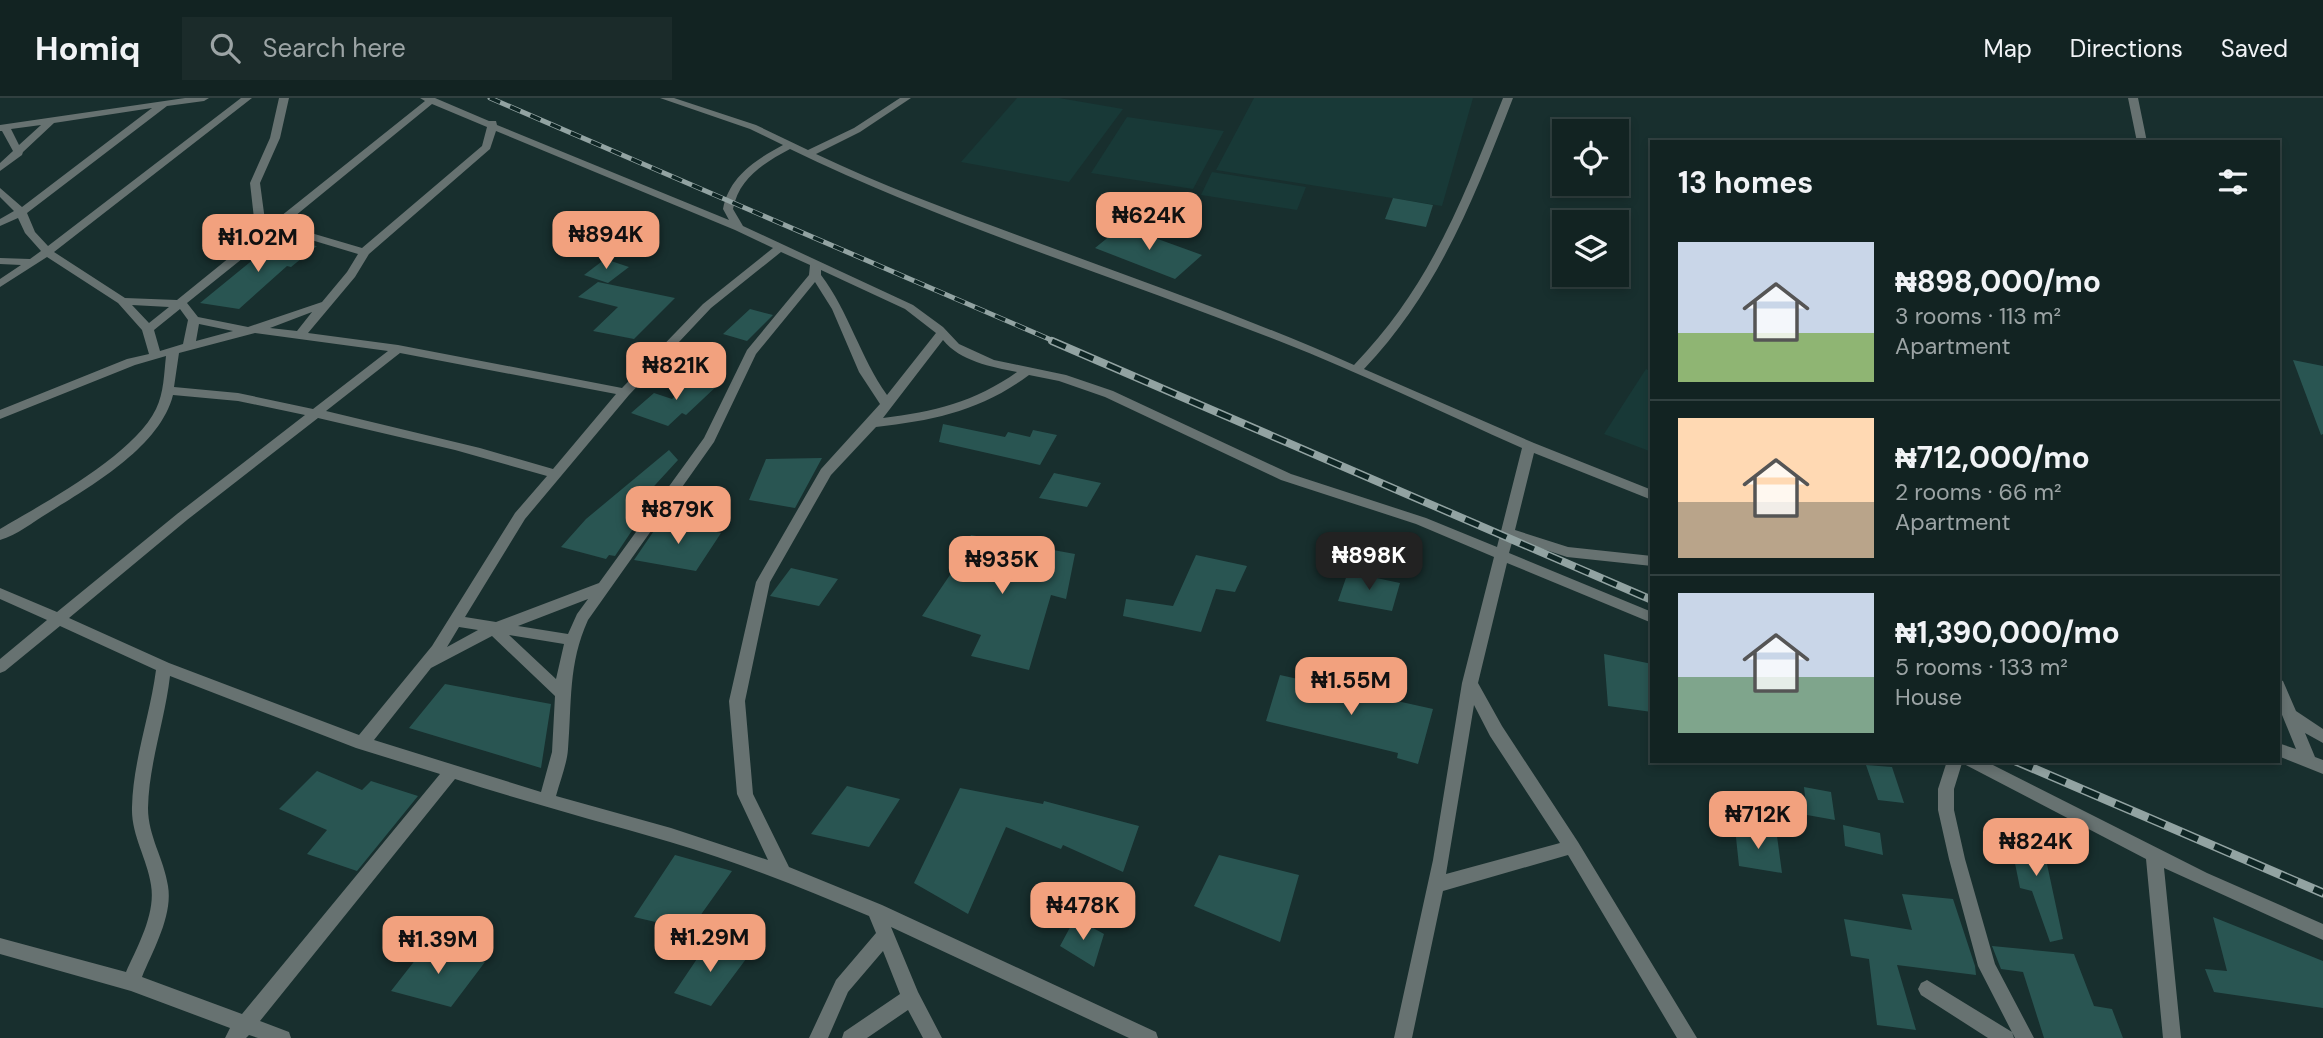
<!DOCTYPE html>
<meta charset="utf-8">
<style>
:root{--surface:#122322;--page:#1b2b2a;--text:#f1f3f6;--muted:#9ca4a5;--line:#314040;--accent:#f2a17e}
body{margin:0;font-family:"DM Sans",sans-serif;background:var(--page);color:var(--text);height:100vh;display:flex;flex-direction:column;font-size:26px;white-space:nowrap}
*{box-sizing:border-box;margin:0}
p{font-size:23px;color:var(--muted)}
.icon{flex:none;width:38px;height:38px;fill:none;stroke:currentColor;stroke-width:2;stroke-linecap:round;stroke-linejoin:round}
.map{position:relative;flex:1;overflow:hidden}
.side{position:absolute;left:1650px;top:42px;width:630px;height:623px;display:flex;flex-direction:column;background:var(--surface);border-radius:0px;box-shadow:0 4px 10px #0003,0 0 0 2px var(--line)}
.side>*{flex:none}
.tools{position:absolute;left:1552px;top:21px;display:grid;gap:14px}
.tools a{display:grid;place-items:center;width:77px;height:77px;border-radius:0px;background:var(--surface);box-shadow:0 4px 10px #0003,0 0 0 2px var(--line);font-size:35px}
.price{position:absolute;translate:-50% -60px;padding:0 16px;border-radius:14px;background:var(--accent);color:#111;font-size:23px;line-height:46px;filter:drop-shadow(0 2px 4px #0008)}
.price::after{content:'';position:absolute;left:50%;top:42px;width:21px;height:16px;margin-left:-10px;background:inherit;clip-path:polygon(0 0,100% 0,50% 100%)}
.price.active{background:#222;color:#fff}
ul{padding:0;list-style:none}
li{display:flex;align-items:center;gap:21px;height:175px;padding:0 28px}
li+li{border-top:2px solid var(--line)}
li span{display:grid;place-items:center;flex:none;width:196px;height:140px;border-radius:0px;color:#555}
li>.icon{margin-inline-start:auto}
span .icon{width:84px;height:84px;fill:#fffc;stroke-width:1}
li b{font-size:30px}
h2{display:flex;justify-content:space-between;align-items:center;height:84px;padding:0 28px;font-size:30px}
header{display:flex;align-items:center;gap:42px;box-sizing:border-box;height:98px;padding:0 35px;background:var(--surface);border-bottom:2px solid var(--line)}
header strong{font-size:33px}
nav{display:flex;gap:38px;margin-inline-start:auto;font-size:24px}
.search{width:490px;height:63px;background:var(--page);display:flex;align-items:center;gap:18px;box-sizing:border-box;padding:0 24px;border-radius:0px;color:var(--muted);font-size:26px}
.map>svg:first-child{display:block}
</style>
<header>
<strong>Homiq</strong>
<div class="search"><svg class="icon" aria-label="search" viewBox="0 0 24 24"><circle cx="10" cy="10" r="6"/><path d="M15 15l6 6"/></svg>Search here</div>
<nav><a>Map</a><a>Directions</a><a>Saved</a></nav>
</header>
<div class="map">
<svg width="2323" height="940" viewBox="0 0 2323 940">
<rect width="100%" height="100%" fill="#182f2e"/>
<path fill="#183937" d="M 1017,0 L 1059,0 L 1123,11 L 1069,84 L 961,64 Z
M 1254,0 L 1473,0 L 1442,108 L 1216,72 Z
M 1127,19 L 1224,33 L 1193,91 L 1091,75 Z
M 1212,74 L 1306,89 L 1297,112 L 1201,97 Z
M 1646,271 L 1652,274 L 1652,354 L 1604,336 Z"/>
<path fill="#295552" d="M 1393,100 L 1433,107 L 1426,129 L 1385,121 Z
M 1122,128 L 1202,157 L 1175,181 L 1095,150 Z
M 276,143 L 317,148 L 291,169 L 287,168 L 239,211 L 200,205 Z
M 605,161 L 629,169 L 608,185 L 584,177 Z
M 598,184 L 675,200 L 634,241 L 593,233 L 618,209 L 578,199 Z
M 750,211 L 773,217 L 747,243 L 723,236 Z
M 2293,262 L 2323,268 L 2323,336 L 2321,337 Z
M 697,278 L 720,285 L 686,317 L 682,315 L 668,328 L 631,315 L 654,295 L 672,301 Z
M 943,326 L 1005,339 L 1008,334 L 1030,339 L 1033,332 L 1057,337 L 1040,367 L 939,344 Z
M 669,352 L 678,362 L 645,398 L 653,401 L 615,458 L 609,457 L 606,461 L 561,449 L 586,421 Z
M 822,360 L 795,410 L 749,402 L 766,361 Z
M 1054,375 L 1101,385 L 1087,409 L 1039,400 Z
M 660,424 L 706,432 L 721,435 L 696,473 L 634,462 Z
M 971,437 L 1075,456 L 1066,501 L 1051,497 L 1029,572 L 971,558 L 981,537 L 922,518 L 954,471 L 950,470 Z
M 1196,457 L 1247,468 L 1235,494 L 1216,491 L 1201,534 L 1123,518 L 1126,501 L 1173,508 Z
M 791,470 L 838,481 L 819,508 L 770,498 Z
M 1348,474 L 1400,485 L 1392,513 L 1338,503 Z
M 1604,556 L 1652,566 L 1652,614 L 1608,608 Z
M 1280,577 L 1433,611 L 1418,666 L 1397,660 L 1398,655 L 1266,623 Z
M 445,586 L 551,606 L 541,670 L 409,630 Z
M 1866,667 L 1892,669 L 1904,705 L 1878,702 Z
M 317,673 L 362,692 L 371,683 L 418,698 L 357,773 L 307,756 L 327,732 L 279,711 Z
M 847,688 L 900,701 L 869,749 L 811,736 Z
M 1804,689 L 1831,694 L 1835,722 L 1807,717 Z
M 960,690 L 1043,706 L 1044,703 L 1139,728 L 1123,774 L 1063,747 L 1061,751 L 1006,729 L 968,816 L 914,785 Z
M 1843,727 L 1880,735 L 1883,757 L 1845,748 Z
M 1735,730 L 1777,738 L 1782,775 L 1739,768 Z
M 2008,731 L 2041,738 L 2063,841 L 2050,844 L 2032,793 L 2020,790 Z
M 675,757 L 732,773 L 690,832 L 634,819 Z
M 1219,757 L 1299,777 L 1280,844 L 1194,808 Z
M 1902,796 L 1953,801 L 1975,868 L 1976,877 L 1897,867 L 1916,932 L 1877,927 L 1869,861 L 1851,858 L 1844,821 L 1912,832 Z
M 2213,819 L 2323,863 L 2323,910 L 2214,894 L 2205,871 L 2227,873 Z
M 1075,820 L 1104,836 L 1094,869 L 1060,848 Z
M 709,843 L 746,861 L 711,908 L 674,895 Z
M 427,847 L 485,864 L 451,909 L 391,893 Z
M 1992,848 L 2074,856 L 2094,908 L 2112,911 L 2123,940 L 2044,940 L 2023,874 L 2001,871 Z"/>
<g fill="none" stroke-linecap="round" stroke-linejoin="round">
<path fill="#677271" fill-rule="evenodd" d="M 185,0 L 209,0 L 204,3 L 167,8 L 27,115 L 35,134 L 48,148 L 241,0 L 252,0 L 54,154 L 125,200 L 177,202 L 256,138 L 250,85 L 270,40 L 279,0 L 289,0 L 280,40 L 260,85 L 266,130 L 425,3 L 420,0 L 435,0 L 489,23 L 496,23 L 497,27 L 729,122 L 723,111 C 729,79 755,62 783,47 L 750,31 L 660,0 L 674,0 L 756,27 L 808,52 L 854,30 L 900,0 L 911,0 L 860,34 L 816,56 C 881,87 949,112 1017,137 C 1130,179 1244,218 1354,267 C 1431,187 1463,101 1503,0 L 1513,0 C 1474,100 1439,192 1364,271 L 1534,345 L 1652,392 L 1652,402 L 1534,355 L 1515,432 L 1568,449 L 1652,458 L 1652,468 L 1567,459 L 1513,441 L 1509,455 L 1652,514 L 1652,525 L 1507,465 L 1478,585 L 1502,628 L 1578,744 L 1697,940 L 1677,940 L 1568,757 L 1443,793 L 1412,940 L 1394,940 L 1433,762 L 1462,585 L 1494,459 L 1416,426 L 1281,382 L 1105,299 L 1059,283 L 1029,277 C 980,313 935,322 876,329 L 831,377 L 770,484 L 745,603 L 753,696 L 789,769 L 882,807 L 1156,934 L 1158,940 L 1129,940 L 891,829 L 918,894 L 942,940 L 923,940 L 908,912 L 867,940 L 842,940 L 844,934 L 900,896 L 883,853 L 848,894 L 828,940 L 809,940 L 836,882 L 876,835 L 869,818 C 804,791 738,764 670,744 C 598,723 526,704 455,681 L 260,923 L 289,934 L 291,940 L 258,940 L 249,937 L 246,940 L 225,940 L 230,930 L 131,893 L 0,856 L 0,840 L 126,874 C 137,849 156,816 151,787 C 147,760 131,737 132,709 C 133,663 150,618 156,572 L 60,528 L 5,573 L 0,575 L 0,561 L 47,522 L 0,501 L 0,490 L 57,514 L 177,416 L 305,317 L 238,303 L 173,297 C 160,349 91,388 48,415 C 33,424 17,437 0,442 L 0,431 C 44,405 134,357 156,311 C 164,295 164,275 166,258 L 135,267 L 0,321 L 0,312 L 127,261 L 149,256 L 142,232 L 118,205 L 47,159 L 0,189 L 0,181 L 21,167 L 0,166 L 0,160 L 30,161 L 41,153 L 25,135 L 18,120 L 0,128 L 0,121 L 14,113 L 0,99 L 0,90 L 22,109 L 152,10 L 54,25 L 23,54 L 22,57 L 0,73 L 0,65 L 13,53 L 2,33 L 0,33 L 0,27 ZM 432,6 L 487,29 L 482,48 L 362,150 L 284,127 ZM 41,27 L 19,47 L 11,31 ZM 496,33 L 735,132 L 773,150 L 703,206 L 622,290 L 398,247 L 308,235 L 355,179 L 369,156 L 490,51 ZM 790,51 C 947,127 1116,179 1279,243 C 1361,275 1441,314 1522,350 L 1497,449 L 1426,420 L 1291,376 L 1113,293 L 1066,277 L 994,262 L 959,246 L 943,229 L 913,207 L 743,128 L 733,111 C 739,80 764,65 790,51 ZM 278,132 L 358,156 L 347,174 L 322,204 L 248,229 L 198,219 L 187,205 ZM 781,154 L 810,167 L 809,177 L 747,252 L 704,340 L 599,485 L 496,524 L 465,519 L 525,421 L 629,297 L 711,210 ZM 821,172 L 905,211 L 936,235 L 887,297 C 860,259 849,214 821,177 ZM 815,184 L 832,211 L 859,274 L 880,306 L 821,371 L 756,484 L 729,603 L 737,696 L 768,762 L 671,730 L 556,698 C 560,683 567,666 568,651 C 572,604 568,566 588,522 L 714,344 L 756,256 ZM 132,207 L 169,209 L 149,225 ZM 180,211 L 188,222 L 183,246 L 160,253 L 154,232 ZM 312,214 L 297,233 L 270,230 ZM 199,226 L 233,233 L 196,243 ZM 255,235 L 388,253 L 313,311 L 238,295 L 174,289 L 179,255 ZM 943,242 C 960,263 991,269 1017,274 C 975,304 933,314 883,320 ZM 400,255 L 616,296 L 553,371 L 480,350 L 326,313 ZM 318,320 L 455,352 L 547,378 L 515,415 L 432,548 L 359,637 L 169,565 L 69,520 L 187,422 ZM 588,501 L 577,516 L 568,536 L 518,528 ZM 459,529 L 478,532 L 447,549 ZM 509,537 L 564,546 L 556,581 ZM 492,538 L 555,598 L 552,654 L 541,694 L 374,642 L 431,570 ZM 170,578 L 356,650 L 440,676 L 242,916 L 142,879 C 153,852 173,818 168,788 C 164,761 148,738 148,710 C 149,665 165,622 170,578 ZM 1474,607 L 1490,638 L 1560,745 L 1446,776 Z
M 2128,0 L 2138,0 L 2147,44 L 2137,44 Z
M 2278,581 L 2283,583 L 2296,613 L 2323,631 L 2323,645 L 2305,635 L 2315,659 L 2323,662 L 2323,676 L 2278,658 L 2278,645 L 2296,651 L 2278,607 Z
M 1947,663 L 1985,663 L 2207,775 L 2323,826 L 2323,842 L 2164,770 L 2181,940 L 2163,940 L 2146,761 L 1962,665 L 1954,691 L 1954,712 L 1965,761 L 1995,866 L 2034,940 L 2015,940 L 1978,868 L 1949,761 L 1938,712 L 1938,691 Z
M 1927,882 L 2012,934 L 2014,940 L 1988,940 L 1921,897 L 1918,891 L 1921,885 Z"/>
<g stroke="#92a3a2" stroke-width="5">
<path id="rail-far2" d="M 490,0 L 1056,244"/>
</g>
<g stroke="#92a3a2" stroke-width="8">
<path id="rail-far1" d="M 1052,243 L 1652,502"/>
</g>
<g stroke="#92a3a2" stroke-width="9">
<path id="rail" d="M 2016,663 L 2323,795"/>
</g>
<use href="#rail-far2" stroke="#0e2524" stroke-width="3.5" stroke-dasharray="11" stroke-linecap="butt"/>
<use href="#rail-far1" stroke="#0e2524" stroke-width="5" stroke-dasharray="15" stroke-linecap="butt"/>
<use href="#rail" stroke="#0e2524" stroke-width="6" stroke-dasharray="18" stroke-linecap="butt"/>
</g>
</svg>
<div class="tools">
<a><svg class="icon" aria-label="locate" viewBox="0 0 24 24"><circle cx="12" cy="12" r="6"/><path d="M12 2v4M12 18v4M2 12h4M18 12h4"/></svg></a>
<a><svg class="icon" aria-label="layers" viewBox="0 0 24 24"><path d="M12 4l9 5-9 5-9-5zM3 14l9 5 9-5"/></svg></a>
</div>
<b class="price" style="left:1149px;top:154px">₦624K</b>
<b class="price" style="left:606px;top:173px">₦894K</b>
<b class="price" style="left:258px;top:176px">₦1.02M</b>
<b class="price" style="left:676px;top:304px">₦821K</b>
<b class="price" style="left:678px;top:448px">₦879K</b>
<b class="price active" style="left:1369px;top:494px">₦898K</b>
<b class="price" style="left:1002px;top:498px">₦935K</b>
<b class="price" style="left:1351px;top:619px">₦1.55M</b>
<b class="price" style="left:1758px;top:753px">₦712K</b>
<b class="price" style="left:2036px;top:780px">₦824K</b>
<b class="price" style="left:1083px;top:844px">₦478K</b>
<b class="price" style="left:710px;top:876px">₦1.29M</b>
<b class="price" style="left:438px;top:878px">₦1.39M</b>
<section class="side">
<h2>13 homes<svg class="icon" aria-label="filters" viewBox="0 0 24 24"><path d="M4 7h16M4 17h16"/><circle cx="9" cy="7" r="2"/><circle cx="15" cy="17" r="2"/></svg></h2>
<ul>
<li><span style="background:linear-gradient(#c9d6e8 65%,#8fb573 0)"><svg class="icon" aria-label="home" viewBox="0 0 24 24"><path d="M3 11l9-7 9 7M6 9v11h12V9"/></svg></span><div><b>₦898,000/mo</b><p>3 rooms · 113 m²</p><p>Apartment</p></div></li>
<li><span style="background:linear-gradient(#ffd9b3 60%,#b9a48a 0)"><svg class="icon" aria-label="home" viewBox="0 0 24 24"><path d="M3 11l9-7 9 7M6 9v11h12V9"/></svg></span><div><b>₦712,000/mo</b><p>2 rooms · 66 m²</p><p>Apartment</p></div></li>
<li><span style="background:linear-gradient(#c9d6e8 60%,#7fa58c 0)"><svg class="icon" aria-label="home" viewBox="0 0 24 24"><path d="M3 11l9-7 9 7M6 9v11h12V9"/></svg></span><div><b>₦1,390,000/mo</b><p>5 rooms · 133 m²</p><p>House</p></div></li>
</ul>
</section>
</div>
